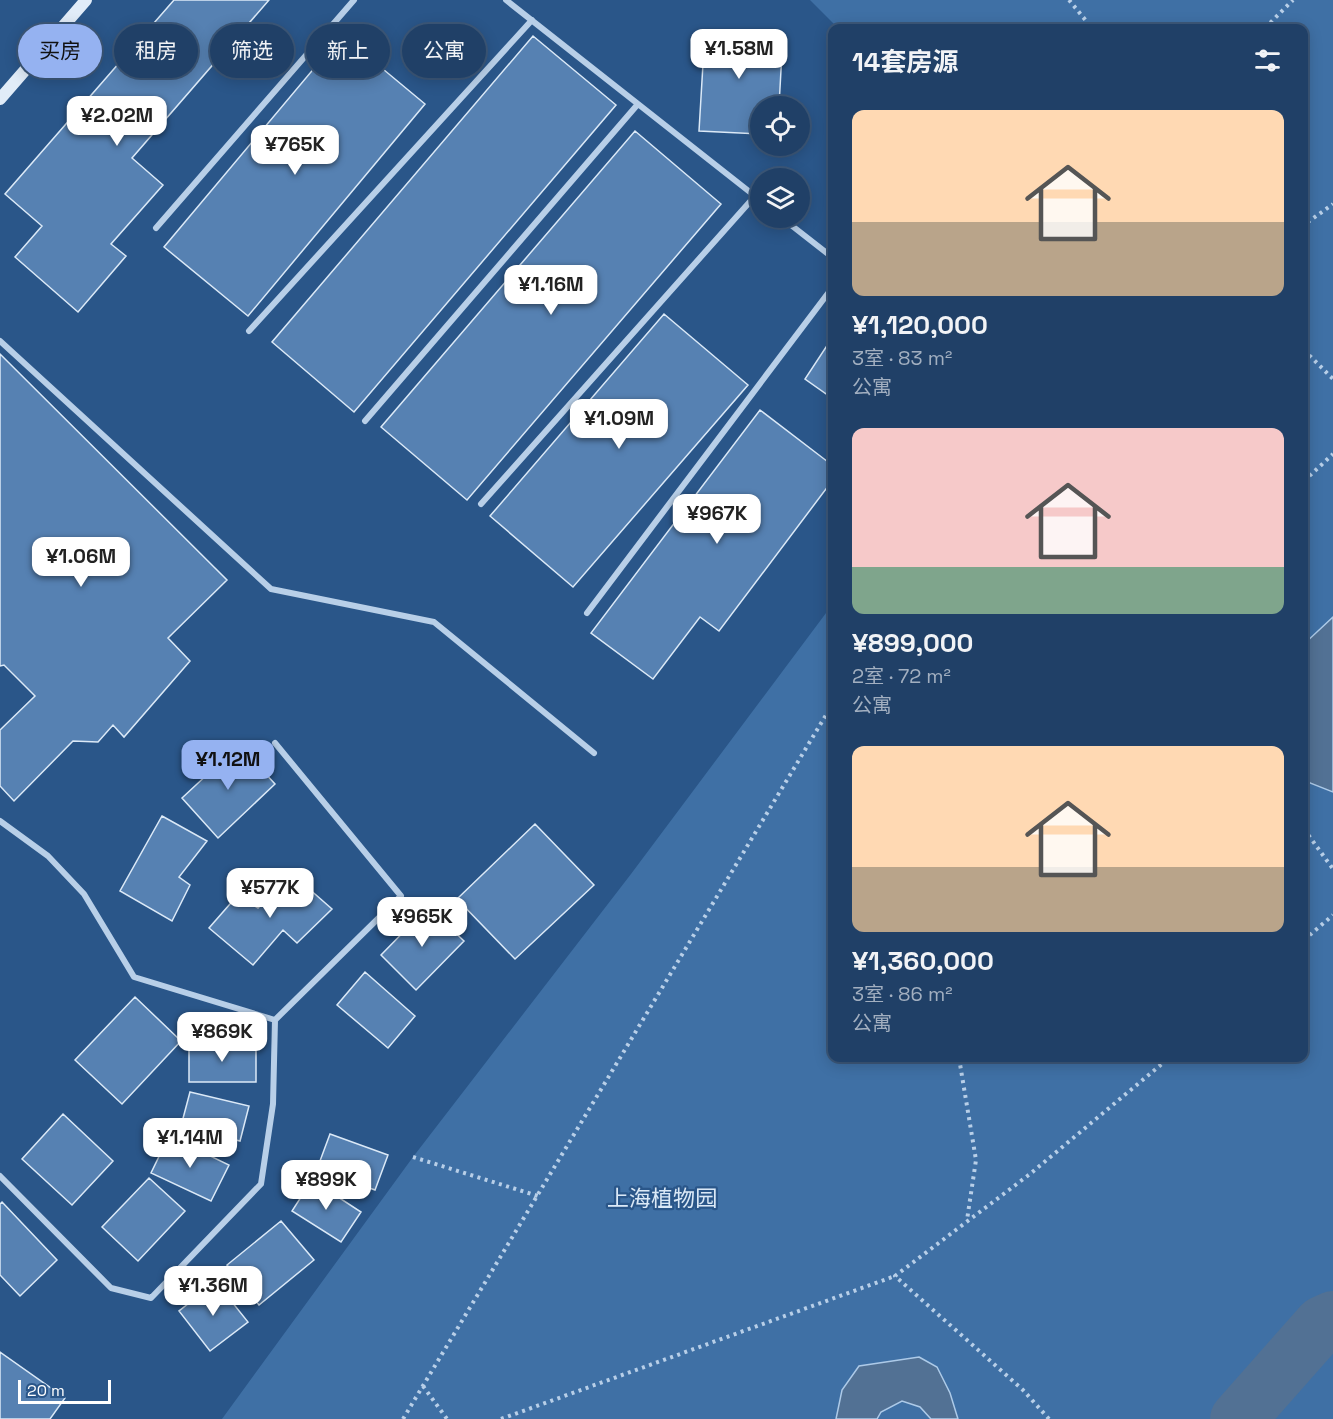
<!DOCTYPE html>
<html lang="zh">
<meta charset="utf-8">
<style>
:root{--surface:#204067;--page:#28476d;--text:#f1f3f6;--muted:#a2afc0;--line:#3d597b;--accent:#95b2f1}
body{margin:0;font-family:"Space Grotesk","Noto Sans SC",sans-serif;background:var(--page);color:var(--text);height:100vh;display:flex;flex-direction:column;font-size:22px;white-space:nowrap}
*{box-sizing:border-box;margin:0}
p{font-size:20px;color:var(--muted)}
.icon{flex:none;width:33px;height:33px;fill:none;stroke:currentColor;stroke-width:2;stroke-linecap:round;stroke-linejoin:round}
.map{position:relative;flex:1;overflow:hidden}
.panel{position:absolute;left:828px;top:24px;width:480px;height:1038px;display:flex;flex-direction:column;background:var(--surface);border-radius:12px;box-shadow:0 3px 15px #0003,0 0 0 2px var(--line)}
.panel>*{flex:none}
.guide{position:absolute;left:18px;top:24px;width:570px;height:54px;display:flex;gap:12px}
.buttons{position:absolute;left:750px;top:96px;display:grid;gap:12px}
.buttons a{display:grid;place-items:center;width:60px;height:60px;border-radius:50%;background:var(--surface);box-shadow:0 3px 15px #0003,0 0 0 2px var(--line);font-size:30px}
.scale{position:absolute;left:18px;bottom:15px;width:93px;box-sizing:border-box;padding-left:6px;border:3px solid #fff;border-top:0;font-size:16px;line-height:21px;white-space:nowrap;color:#fff;-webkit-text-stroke:4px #2a5689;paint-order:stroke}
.price{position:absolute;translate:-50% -51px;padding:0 14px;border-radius:12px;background:#fff;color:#222;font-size:20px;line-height:39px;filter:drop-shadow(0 2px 3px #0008)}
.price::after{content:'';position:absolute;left:50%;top:36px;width:18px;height:14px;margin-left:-9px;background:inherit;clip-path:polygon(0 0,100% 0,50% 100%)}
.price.selected{background:var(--accent);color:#111}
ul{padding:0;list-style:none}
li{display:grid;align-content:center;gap:12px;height:318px;padding:0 24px}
li span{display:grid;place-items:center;height:186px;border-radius:12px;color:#555}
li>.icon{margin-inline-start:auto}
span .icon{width:108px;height:108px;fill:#fffc;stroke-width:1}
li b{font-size:26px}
h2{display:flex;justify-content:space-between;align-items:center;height:72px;padding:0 24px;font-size:26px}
.pill{padding:0 21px;border-radius:27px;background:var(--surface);box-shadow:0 3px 15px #0003,0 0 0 2px var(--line);font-size:21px;line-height:54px}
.pill.selected{background:var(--accent);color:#111}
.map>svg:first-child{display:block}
</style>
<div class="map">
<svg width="1333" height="1419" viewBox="0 0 1333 1419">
<rect width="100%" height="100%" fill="#2a5689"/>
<path fill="#3f70a5" d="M 810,0 L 1333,0 L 1333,1419 L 222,1419 L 413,1157 L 631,874 L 832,605 L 832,1058 L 1304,1058 L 1304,28 L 838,28 Z"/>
<path fill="#527194" stroke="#adcae8" stroke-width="1.5" d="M 1333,617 L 1333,792 L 1310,783 L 1304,774 L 1304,644 Z
M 919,1357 L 937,1367 L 950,1393 L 958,1419 L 931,1419 L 920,1407 L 902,1401 L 881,1412 L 877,1419 L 836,1419 L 842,1390 L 859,1366 Z"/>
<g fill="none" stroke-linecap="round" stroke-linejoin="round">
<path stroke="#527194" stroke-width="56" d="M 1238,1419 L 1322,1324 L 1333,1319"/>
</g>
<path fill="#5681b2" stroke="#dbe9f7" stroke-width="1.5" d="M 174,0 L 269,0 L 132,158 L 163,185 L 111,244 L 126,256 L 78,312 L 15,257 L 42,226 L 5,194 Z
M 705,30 L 783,34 L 779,106 L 760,106 L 760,134 L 699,131 Z
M 342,35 L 425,104 L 248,316 L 164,247 Z
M 533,36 L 616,105 L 354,412 L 272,342 Z
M 635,131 L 721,204 L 467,500 L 381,427 Z
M 664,314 L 748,385 L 573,587 L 490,516 Z
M 832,338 L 832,398 L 805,379 Z
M 0,354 L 227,580 L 168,638 L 190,661 L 124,737 L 113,725 L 98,742 L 73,741 L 14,801 L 0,786 L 0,730 L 35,696 L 4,665 L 0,666 Z
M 760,410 L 832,465 L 832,481 L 719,631 L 700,617 L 653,679 L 591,633 Z
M 239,745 L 275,784 L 218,838 L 182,798 Z
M 162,816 L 207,841 L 179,877 L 190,885 L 172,921 L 120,891 Z
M 535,824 L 594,885 L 515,959 L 457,899 Z
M 291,873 L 332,909 L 297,943 L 283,930 L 253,965 L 209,928 L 237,896 L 258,908 Z
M 428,907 L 464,941 L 416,990 L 381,955 Z
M 365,972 L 415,1016 L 388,1048 L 337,1005 Z
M 135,997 L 181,1041 L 122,1104 L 75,1060 Z
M 189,1043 L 256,1043 L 256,1082 L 189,1082 Z
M 190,1092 L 249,1106 L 240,1141 L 181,1126 Z
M 63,1114 L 113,1161 L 72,1205 L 22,1159 Z
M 330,1134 L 388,1155 L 375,1190 L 317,1169 Z
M 169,1136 L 229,1165 L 211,1201 L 151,1173 Z
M 149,1178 L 185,1211 L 138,1261 L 102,1227 Z
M 312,1180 L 361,1212 L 341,1242 L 292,1211 Z
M 2,1202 L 57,1260 L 20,1296 L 0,1275 L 0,1204 Z
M 281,1221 L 314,1260 L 259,1305 L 227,1265 Z
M 216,1282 L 248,1322 L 210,1351 L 179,1311 Z
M 0,1352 L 65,1398 L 50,1419 L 0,1419 Z"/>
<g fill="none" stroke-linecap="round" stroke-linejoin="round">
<path stroke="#b8cfe8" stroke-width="4" stroke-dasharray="3 4.5" stroke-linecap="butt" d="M 1069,0 L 1092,28
M 1265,28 L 1293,0
M 1304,237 L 1308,222 L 1333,204
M 1304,350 L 1333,379
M 1304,481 L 1333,454
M 1304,829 L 1333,869
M 1304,940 L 1333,915
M 959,1058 L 976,1160 L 967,1220
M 413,1157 L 538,1196
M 423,1386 L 447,1419
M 403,1419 L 832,705
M 501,1419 L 895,1276
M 1049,1419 L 1023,1390 L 895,1276 L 1030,1174 L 1169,1058"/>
<path stroke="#b8cfe8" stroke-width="6" d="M 506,0 L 760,200
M 782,218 L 832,257
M 156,228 L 354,0
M 249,331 L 532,20
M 0,341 L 271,589 L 434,622 L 594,753
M 365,421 L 638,104
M 481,504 L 755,196
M 587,613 L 832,288
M 275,743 L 401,896 L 275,1020
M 0,821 L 48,856 L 84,894 L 134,977 L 275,1020 L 273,1104 L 261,1184 L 151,1298 L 111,1288 L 0,1176"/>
<path stroke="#e1ecf8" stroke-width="12" d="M 0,99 L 86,0"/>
</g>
<g text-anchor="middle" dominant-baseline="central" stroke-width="4.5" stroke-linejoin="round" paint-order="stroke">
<g font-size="22" fill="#dbe9f7" stroke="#2a5689">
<text x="662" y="1198">上海植物园</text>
</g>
</g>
</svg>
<div class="buttons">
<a><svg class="icon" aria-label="locate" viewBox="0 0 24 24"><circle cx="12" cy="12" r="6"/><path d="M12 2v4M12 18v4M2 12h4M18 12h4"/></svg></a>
<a><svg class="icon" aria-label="layers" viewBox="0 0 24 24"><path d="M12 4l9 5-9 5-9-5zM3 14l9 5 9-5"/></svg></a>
</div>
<div class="scale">20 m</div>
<b class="price" style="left:739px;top:80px">¥1.58M</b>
<b class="price" style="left:117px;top:147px">¥2.02M</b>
<b class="price" style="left:295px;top:176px">¥765K</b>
<b class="price" style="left:551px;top:316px">¥1.16M</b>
<b class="price" style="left:619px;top:450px">¥1.09M</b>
<b class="price" style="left:717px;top:545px">¥967K</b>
<b class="price" style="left:81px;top:588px">¥1.06M</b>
<b class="price selected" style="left:228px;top:791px">¥1.12M</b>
<b class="price" style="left:270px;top:919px">¥577K</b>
<b class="price" style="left:422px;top:948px">¥965K</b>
<b class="price" style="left:222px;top:1063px">¥869K</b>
<b class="price" style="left:190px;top:1169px">¥1.14M</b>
<b class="price" style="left:326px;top:1211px">¥899K</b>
<b class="price" style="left:213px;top:1317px">¥1.36M</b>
<div class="guide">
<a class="pill selected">买房</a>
<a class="pill">租房</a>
<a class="pill">筛选</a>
<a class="pill">新上</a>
<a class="pill">公寓</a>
</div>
<section class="panel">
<h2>14套房源<svg class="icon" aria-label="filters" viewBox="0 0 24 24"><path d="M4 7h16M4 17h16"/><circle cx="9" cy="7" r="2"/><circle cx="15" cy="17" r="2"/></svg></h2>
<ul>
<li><span style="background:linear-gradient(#ffd9b3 60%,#b9a48a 0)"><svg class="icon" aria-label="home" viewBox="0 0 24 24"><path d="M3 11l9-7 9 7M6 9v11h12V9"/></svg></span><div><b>¥1,120,000</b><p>3室 · 83 m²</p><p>公寓</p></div></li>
<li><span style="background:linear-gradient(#f6c9c9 75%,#7fa58c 0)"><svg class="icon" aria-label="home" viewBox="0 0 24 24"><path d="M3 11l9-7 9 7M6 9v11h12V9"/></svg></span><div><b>¥899,000</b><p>2室 · 72 m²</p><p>公寓</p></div></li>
<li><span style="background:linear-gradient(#ffd9b3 65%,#b9a48a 0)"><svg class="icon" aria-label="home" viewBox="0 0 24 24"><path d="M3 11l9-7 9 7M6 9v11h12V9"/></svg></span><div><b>¥1,360,000</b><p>3室 · 86 m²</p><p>公寓</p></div></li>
</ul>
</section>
</div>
